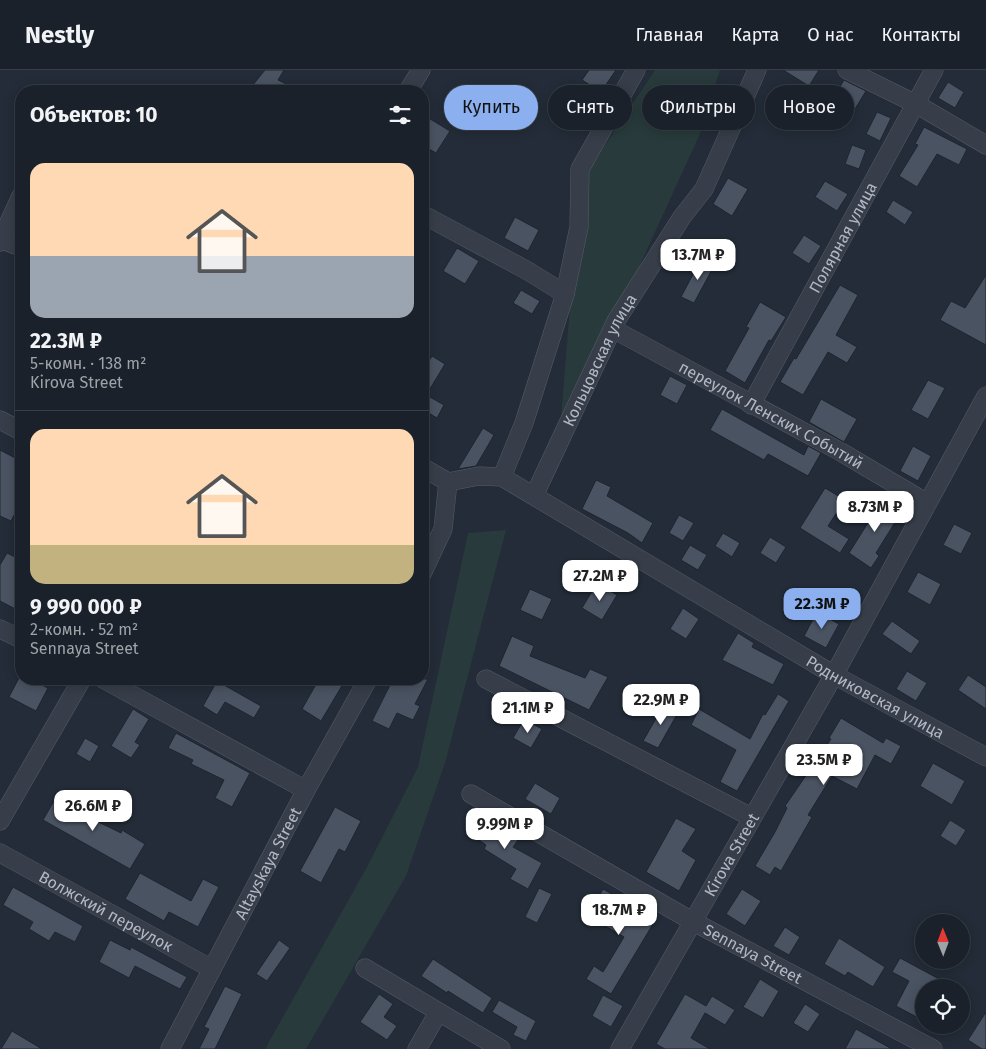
<!DOCTYPE html>
<html lang="ru">
<meta charset="utf-8">
<style>
:root{--surface:#1a212a;--page:#272e36;--text:#f1f3f6;--muted:#9fa3a8;--line:#383e47;--accent:#8cb0ef}
body{margin:0;font-family:"Fira Sans",sans-serif;background:var(--page);color:var(--text);height:100vh;display:flex;flex-direction:column;font-size:19px;white-space:nowrap}
*{box-sizing:border-box;margin:0}
p{font-size:16px;color:var(--muted)}
.icon{flex:none;width:28px;height:28px;fill:none;stroke:currentColor;stroke-width:2;stroke-linecap:round;stroke-linejoin:round}
.map{position:relative;flex:1;overflow:hidden}
.sheet{position:absolute;left:15px;top:15px;width:414px;height:600px;display:flex;flex-direction:column;background:var(--surface);border-radius:20px;box-shadow:0 2px 12px #0003,0 0 0 1px var(--line)}
.sheet>*{flex:none}
.top-card{position:absolute;left:444px;top:15px;width:466px;height:45px;display:flex;gap:10px}
.needle{width:32px;rotate:359deg}
.controls{position:absolute;left:915px;top:844px;display:grid;gap:10px}
.controls a{display:grid;place-items:center;width:55px;height:55px;border-radius:50%;background:var(--surface);box-shadow:0 2px 12px #0003,0 0 0 1px var(--line);font-size:25px}
.price{position:absolute;translate:-50% -42px;padding:0 11px;border-radius:10px;background:#fff;color:#222;font-size:16px;line-height:32px;filter:drop-shadow(0 1px 2px #0008)}
.price::after{content:'';position:absolute;left:50%;top:30px;width:15px;height:11px;margin-left:-8px;background:inherit;clip-path:polygon(0 0,100% 0,50% 100%)}
.price.active{background:var(--accent);color:#111}
ul{padding:0;list-style:none}
li{display:grid;align-content:center;gap:10px;height:265px;padding:0 15px}
li+li{border-top:1px solid var(--line)}
li span{display:grid;place-items:center;height:155px;border-radius:15px;color:#555}
li>.icon{margin-inline-start:auto}
span .icon{width:90px;height:90px;fill:#fffc;stroke-width:1}
li b{font-size:21px}
h2{display:flex;justify-content:space-between;align-items:center;height:60px;padding:0 15px;font-size:21px}
.chip{padding:0 18px;border-radius:22px;background:var(--surface);box-shadow:0 2px 12px #0003,0 0 0 1px var(--line);font-size:18px;line-height:45px}
.chip.active{background:var(--accent);color:#111}
header{display:flex;align-items:center;gap:30px;box-sizing:border-box;height:70px;padding:0 25px;background:var(--surface);border-bottom:1px solid var(--line)}
header strong{font-size:24px}
nav{display:flex;gap:28px;margin-inline-start:auto;font-size:18px}
.map>svg:first-child{display:block}
</style>
<header>
<strong>Nestly</strong>
<nav><a>Главная</a><a>Карта</a><a>О нас</a><a>Контакты</a></nav>
</header>
<div class="map">
<svg width="986" height="979" viewBox="0 0 986 979">
<rect width="100%" height="100%" fill="#232c38"/>
<path fill="#283a3b" d="M 655,0 L 720,0 L 699,66 L 559,372 L 580,113 Z
M 506,460 L 445,693 L 406,806 L 306,979 L 265,979 L 367,797 L 418,697 L 468,463 Z"/>
<path fill="#4a5362" stroke="#1e2530" d="M 265,0 L 284,0 L 278,10 L 301,21 L 248,21 Z
M 589,0 L 616,0 L 601,22 L 582,10 Z
M 783,0 L 819,0 L 809,16 Z
M 844,10 L 866,21 L 855,39 L 834,26 Z
M 948,12 L 964,22 L 955,38 L 938,28 Z
M 877,42 L 891,48 L 880,71 L 866,64 Z
M 422,44 L 450,61 L 436,83 L 422,75 Z
M 924,57 L 967,79 L 959,95 L 937,84 L 917,117 L 899,106 L 918,75 L 915,74 Z
M 852,75 L 866,80 L 859,99 L 845,94 Z
M 728,108 L 748,119 L 732,146 L 713,134 Z
M 825,111 L 848,124 L 837,141 L 815,127 Z
M 893,130 L 913,142 L 905,155 L 886,142 Z
M 515,147 L 539,160 L 528,181 L 504,168 Z
M 804,165 L 821,176 L 809,194 L 792,183 Z
M 457,178 L 479,191 L 465,214 L 443,201 Z
M 701,189 L 714,196 L 694,233 L 681,227 Z
M 986,205 L 986,275 L 940,250 L 951,231 L 965,238 Z
M 840,215 L 858,225 L 836,265 L 857,277 L 847,293 L 828,282 L 803,325 L 780,312 L 794,288 L 796,289 Z
M 521,220 L 540,231 L 532,244 L 513,233 Z
M 760,232 L 786,247 L 771,271 L 769,270 L 745,313 L 725,301 L 749,258 L 746,257 Z
M 432,286 L 445,294 L 422,332 L 422,302 Z
M 670,306 L 687,315 L 677,334 L 660,325 Z
M 928,310 L 945,318 L 928,349 L 911,340 Z
M 430,327 L 444,335 L 437,348 L 422,339 Z
M 821,329 L 857,349 L 844,372 L 809,352 Z
M 722,339 L 804,385 L 808,376 L 821,383 L 808,406 L 768,384 L 764,390 L 710,360 Z
M 483,358 L 494,365 L 476,396 L 458,399 Z
M 913,376 L 931,386 L 918,411 L 900,401 Z
M 0,380 L 21,391 L 21,432 L 11,451 L 0,446 Z
M 596,410 L 611,417 L 607,426 L 653,453 L 642,473 L 628,463 L 582,439 Z
M 825,418 L 845,430 L 828,456 L 849,469 L 840,483 L 800,458 Z
M 883,429 L 902,441 L 876,483 L 879,486 L 871,498 L 849,483 Z
M 679,445 L 694,453 L 683,471 L 669,463 Z
M 954,454 L 972,463 L 961,484 L 943,475 Z
M 723,463 L 740,473 L 732,487 L 715,476 Z
M 770,467 L 786,477 L 776,493 L 760,483 Z
M 690,475 L 707,485 L 698,500 L 681,490 Z
M 7,483 L 21,490 L 21,542 L 0,531 L 0,495 Z
M 588,493 L 601,501 L 592,516 L 579,508 Z
M 918,502 L 941,514 L 930,535 L 907,522 Z
M 597,513 L 617,525 L 602,550 L 582,538 Z
M 530,519 L 552,529 L 542,550 L 520,540 Z
M 683,538 L 699,549 L 686,569 L 670,559 Z
M 817,542 L 839,554 L 826,578 L 804,566 Z
M 892,551 L 920,571 L 911,584 L 882,564 Z
M 738,563 L 754,573 L 752,577 L 784,594 L 773,615 L 722,590 Z
M 512,566 L 534,576 L 530,586 L 585,608 L 590,599 L 608,607 L 589,640 L 499,596 Z
M 907,601 L 927,613 L 916,631 L 896,619 Z
M 21,604 L 21,609 L 30,609 L 48,618 L 36,641 L 9,627 Z
M 968,605 L 986,617 L 986,639 L 958,620 Z
M 319,609 L 346,609 L 321,651 L 302,639 Z
M 393,609 L 428,609 L 415,634 L 420,636 L 413,650 L 397,643 L 389,659 L 372,651 Z
M 217,611 L 261,636 L 254,648 L 225,632 L 217,645 L 203,636 Z
M 778,624 L 789,631 L 737,721 L 720,712 L 736,680 L 691,655 L 699,639 L 750,669 L 763,644 L 765,645 Z
M 665,633 L 679,641 L 658,678 L 643,671 Z
M 133,639 L 149,649 L 135,672 L 140,675 L 131,688 L 111,676 Z
M 841,648 L 883,673 L 886,668 L 901,676 L 891,694 L 875,685 L 857,719 L 832,706 L 808,745 L 812,747 L 781,801 L 775,797 L 770,805 L 755,796 L 775,762 L 787,738 L 785,736 L 831,669 L 829,668 Z
M 524,649 L 542,659 L 531,678 L 513,668 Z
M 176,663 L 250,703 L 232,737 L 215,728 L 224,710 L 191,694 L 193,690 L 168,678 Z
M 85,668 L 99,676 L 90,692 L 76,684 Z
M 933,693 L 965,711 L 952,735 L 920,716 Z
M 535,713 L 560,728 L 551,744 L 525,729 Z
M 59,722 L 83,734 L 78,742 L 121,763 L 122,760 L 145,774 L 130,799 L 43,750 Z
M 335,737 L 361,751 L 345,782 L 339,779 L 321,813 L 300,801 Z
M 476,744 L 518,770 L 513,777 L 542,793 L 528,819 L 510,809 L 516,799 L 484,779 L 486,775 L 465,760 Z
M 676,748 L 696,759 L 682,781 L 696,790 L 679,821 L 646,802 Z
M 950,750 L 966,760 L 956,776 L 940,766 Z
M 140,803 L 191,831 L 203,809 L 219,817 L 198,857 L 169,842 L 164,851 L 125,829 Z
M 13,817 L 83,856 L 75,872 L 55,862 L 49,871 L 29,859 L 33,852 L 3,835 Z
M 539,818 L 552,824 L 537,853 L 525,847 Z
M 603,819 L 656,849 L 611,924 L 586,909 L 594,896 L 603,902 L 624,867 L 588,846 Z
M 742,819 L 761,831 L 745,856 L 726,844 Z
M 785,857 L 800,867 L 789,885 L 773,876 Z
M 839,868 L 885,897 L 873,917 L 848,902 L 845,906 L 824,894 Z
M 110,870 L 130,880 L 131,877 L 187,907 L 180,919 L 135,896 L 129,908 L 99,892 Z
M 279,870 L 290,878 L 267,911 L 256,904 Z
M 900,888 L 956,918 L 924,918 L 924,951 L 896,936 L 909,911 L 892,902 Z
M 433,889 L 492,928 L 483,943 L 448,921 L 447,923 L 421,906 Z
M 760,909 L 779,921 L 763,948 L 743,937 Z
M 225,916 L 242,924 L 215,979 L 199,979 L 209,959 L 204,957 Z
M 379,924 L 393,934 L 384,947 L 397,956 L 387,970 L 360,952 Z
M 685,924 L 706,936 L 712,926 L 735,940 L 725,955 L 705,943 L 691,968 L 710,979 L 665,979 L 656,974 Z
M 603,925 L 623,936 L 611,957 L 592,946 Z
M 499,930 L 536,951 L 526,971 L 513,965 L 517,957 L 492,942 Z
M 805,934 L 820,944 L 808,962 L 793,953 Z
M 986,942 L 986,979 L 982,979 L 968,970 Z
M 856,959 L 892,979 L 845,979 Z
M 12,961 L 42,979 L 1,979 Z"/>
<g fill="none" stroke-linecap="round" stroke-linejoin="round">
<g stroke="#555c67" stroke-width="19">
<g id="minor">
<path d="M 847,0 L 916,34 L 986,75"/>
<path d="M 408,21 L 421,0"/>
<path d="M 422,144 L 528,201 L 565,224"/>
<path d="M 1,169 L 15,175 L 21,173"/>
<path d="M 0,172 L 21,126"/>
<path id="s1" d="M 613,259 L 841,382 L 927,433"/>
<path id="s2" d="M 751,335 L 934,0"/>
<path d="M 0,350 L 21,361"/>
<path id="s3" d="M 422,397 L 448,412 L 479,406 L 502,407 L 834,605 L 986,687"/>
<path d="M 502,407 L 524,353 L 565,224 L 579,157 L 580,99 L 636,0"/>
<path id="s4" d="M 534,426 L 616,251 L 682,147 L 704,119 L 757,0"/>
<path d="M 422,504 L 443,459 L 448,412"/>
<path d="M 0,559 L 21,569"/>
<path d="M 103,609 L 306,720"/>
<path d="M 486,609 L 751,747"/>
<path id="s5" d="M 471,724 L 692,851 L 933,979"/>
<path d="M 0,751 L 82,609"/>
<path id="s6" d="M 0,783 L 212,899"/>
<path d="M 365,898 L 501,979"/>
<path id="s7" d="M 170,979 L 306,720 L 368,609"/>
<path d="M 417,979 L 438,943"/>
<path id="s8" d="M 620,979 L 834,605 L 986,326"/>
</g>
</g>
<use href="#minor" stroke="#373e49" stroke-width="18"/>
</g>
<g text-anchor="middle" dominant-baseline="central" stroke-width="5" stroke-linejoin="round" paint-order="stroke">
<g font-size="16" fill="#b2b9c5" stroke="#1c232d">
<text stroke="none"><textPath href="#s2" startOffset="191">Полярная улица</textPath></text>
<text stroke="none"><textPath href="#s4" startOffset="151">Кольцовская улица</textPath></text>
<text stroke="none"><textPath href="#s1" startOffset="180">переулок Ленских Событий</textPath></text>
<text stroke="none"><textPath href="#s3" startOffset="518">Родниковская улица</textPath></text>
<text stroke="none"><textPath href="#s8" startOffset="224">Kirova Street</textPath></text>
<text stroke="none"><textPath href="#s7" startOffset="210">Altayskaya Street</textPath></text>
<text stroke="none"><textPath href="#s6" startOffset="121">Волжский переулок</textPath></text>
<text stroke="none"><textPath href="#s5" startOffset="324">Sennaya Street</textPath></text>
</g>
</g>
</svg>
<div class="controls">
<a><svg class="needle" viewBox="-14 -14 28 28"><path d="M0-13l5 13h-10z" fill="#e53935"/><path d="M0 13l5-13h-10z" fill="#9fa3a8"/></svg></a>
<a><svg class="icon" aria-label="locate" viewBox="0 0 24 24"><circle cx="12" cy="12" r="6"/><path d="M12 2v4M12 18v4M2 12h4M18 12h4"/></svg></a>
</div>
<b class="price" style="left:698px;top:211px">13.7M ₽</b>
<b class="price" style="left:875px;top:463px">8.73M ₽</b>
<b class="price" style="left:600px;top:532px">27.2M ₽</b>
<b class="price active" style="left:822px;top:560px">22.3M ₽</b>
<b class="price" style="left:661px;top:656px">22.9M ₽</b>
<b class="price" style="left:528px;top:664px">21.1M ₽</b>
<b class="price" style="left:824px;top:716px">23.5M ₽</b>
<b class="price" style="left:93px;top:762px">26.6M ₽</b>
<b class="price" style="left:505px;top:780px">9.99M ₽</b>
<b class="price" style="left:619px;top:866px">18.7M ₽</b>
<div class="top-card">
<a class="chip active">Купить</a>
<a class="chip">Снять</a>
<a class="chip">Фильтры</a>
<a class="chip">Новое</a>
</div>
<section class="sheet">
<h2>Объектов: 10<svg class="icon" aria-label="filters" viewBox="0 0 24 24"><path d="M4 7h16M4 17h16"/><circle cx="9" cy="7" r="2"/><circle cx="15" cy="17" r="2"/></svg></h2>
<ul>
<li><span style="background:linear-gradient(#ffd9b3 60%,#9aa5b1 0)"><svg class="icon" aria-label="home" viewBox="0 0 24 24"><path d="M3 11l9-7 9 7M6 9v11h12V9"/></svg></span><div><b>22.3M ₽</b><p>5-комн. · 138 m²</p><p>Kirova Street</p></div></li>
<li><span style="background:linear-gradient(#ffd9b3 75%,#c2b280 0)"><svg class="icon" aria-label="home" viewBox="0 0 24 24"><path d="M3 11l9-7 9 7M6 9v11h12V9"/></svg></span><div><b>9 990 000 ₽</b><p>2-комн. · 52 m²</p><p>Sennaya Street</p></div></li>
</ul>
</section>
</div>
